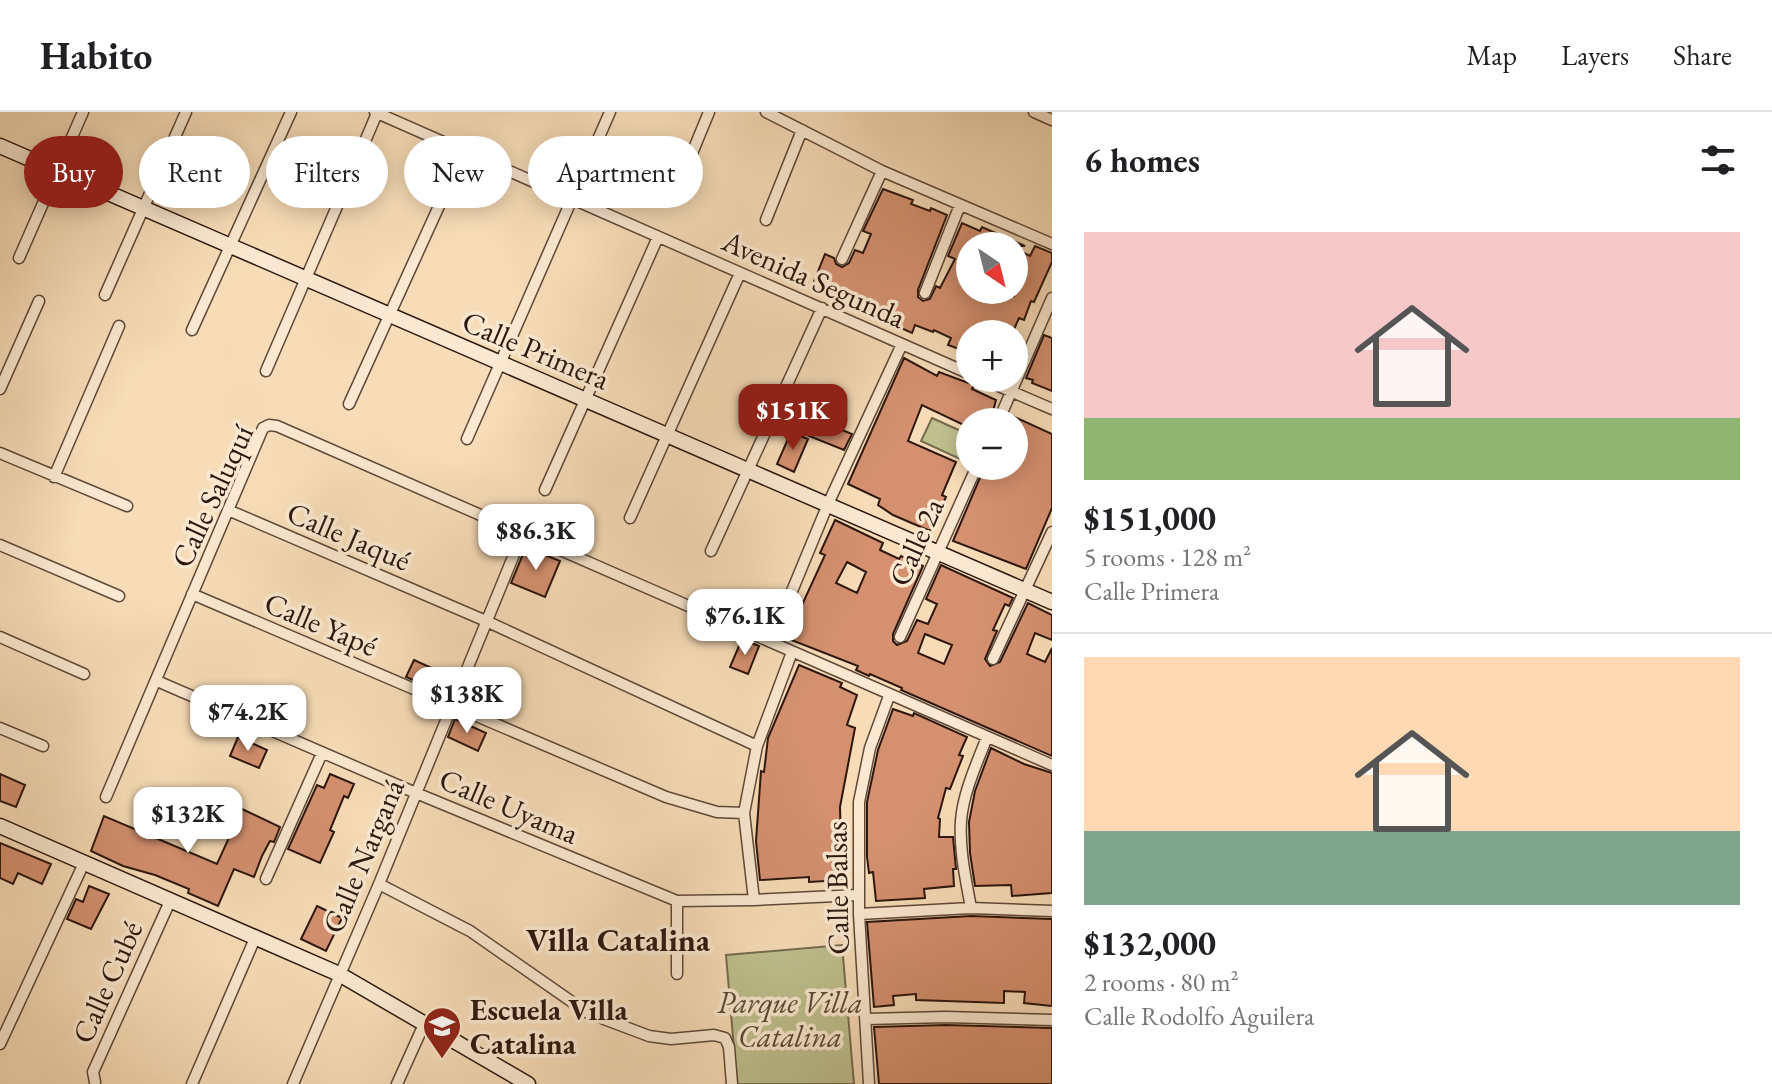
<!DOCTYPE html>
<meta charset="utf-8">
<style>
:root{--surface:#fff;--page:#f6f6f6;--text:#202124;--muted:#757577;--line:#e0e0e0;--accent:#8f2418}
body{margin:0;font-family:"EB Garamond",serif;background:var(--page);color:var(--text);height:100vh;display:flex;flex-direction:column;font-size:30px;white-space:nowrap}
*{box-sizing:border-box;margin:0}
p{font-size:26px;color:var(--muted)}
.icon{flex:none;width:44px;height:44px;fill:none;stroke:currentColor;stroke-width:2;stroke-linecap:round;stroke-linejoin:round}
.map{position:relative;flex:1;overflow:hidden}
.sheet{display:flex;flex-direction:column;background:var(--surface);width:720px}
.sheet>*{flex:none}
.hud{position:absolute;left:24px;top:24px;width:760px;height:72px;display:flex;gap:16px}
.needle{width:52px;rotate:145deg}
.controls{position:absolute;left:956px;top:120px;display:grid;gap:16px}
.controls a{display:grid;place-items:center;width:72px;height:72px;border-radius:50%;background:var(--surface);box-shadow:0 4px 20px #0003;font-size:40px}
.price{position:absolute;translate:-50% -68px;padding:0 18px;border-radius:16px;background:#fff;color:#222;font-size:26px;line-height:52px;filter:drop-shadow(0 2px 4px #0008)}
.price::after{content:'';position:absolute;left:50%;top:48px;width:24px;height:18px;margin-left:-12px;background:inherit;clip-path:polygon(0 0,100% 0,50% 100%)}
.price.current{background:var(--accent);color:#fff}
ul{padding:0;list-style:none}
li{display:grid;align-content:center;gap:16px;height:424px;padding:0 32px}
li+li{border-top:2px solid var(--line)}
li span{display:grid;place-items:center;height:248px;border-radius:0px;color:#555}
li>.icon{margin-inline-start:auto}
span .icon{width:144px;height:144px;fill:#fffc;stroke-width:1}
li b{font-size:34px}
h2{display:flex;justify-content:space-between;align-items:center;height:96px;padding:0 32px;font-size:34px}
.tag{padding:0 28px;border-radius:36px;background:var(--surface);box-shadow:0 4px 20px #0003;font-size:28px;line-height:72px}
.tag.current{background:var(--accent);color:#fff}
header{display:flex;align-items:center;gap:48px;box-sizing:border-box;height:112px;padding:0 40px;background:var(--surface);border-bottom:2px solid var(--line)}
header strong{font-size:38px}
nav{display:flex;gap:44px;margin-inline-start:auto;font-size:28px}
main{display:flex;flex:1;min-height:0}
.map>svg:first-child{display:block}
</style>
<header>
<strong>Habito</strong>
<nav><a>Map</a><a>Layers</a><a>Share</a></nav>
</header>
<main>
<div class="map">
<svg width="1052" height="972" viewBox="0 0 1052 972">
<rect width="100%" height="100%" fill="#f7dcb7"/>
<filter id="stains"><feTurbulence type="fractalNoise" baseFrequency=".0025" numOctaves="4"/><feColorMatrix values="0 0 0 0 .2 0 0 0 0 .09 0 0 0 0 .02 0 0 0 .5 -.17"/></filter>
<radialGradient id="worn" r=".72"><stop offset=".6" stop-color="#630" stop-opacity="0"/><stop offset="1" stop-color="#630" stop-opacity=".3"/></radialGradient>
<path fill="#bec08e" stroke="#756b4e" stroke-width="2" d="M 932,306 L 970,323 L 960,347 L 921,329 Z
M 842,833 L 854,972 L 737,972 L 726,843 Z"/>
<path fill="#d4906f" stroke="#2c160d" stroke-width="2" fill-rule="evenodd" d="M 883,77 L 913,88 L 911,92 L 930,99 L 931,96 L 947,103 L 918,178 L 918,185 L 923,189 L 930,187 L 936,174 L 940,176 L 955,147 L 948,144 L 962,111 L 980,119 L 982,115 L 1025,134 L 970,134 L 970,178 L 999,178 L 1014,184 L 1014,136 L 1030,144 L 1035,134 L 1052,141 L 1052,150 L 1034,190 L 1031,189 L 1024,208 L 1019,206 L 1012,222 L 970,222 L 970,241 L 948,233 L 951,226 L 934,218 L 933,220 L 915,213 L 912,221 L 879,206 L 880,203 L 811,177 L 825,142 L 834,146 L 836,152 L 842,155 L 849,151 L 855,138 L 863,141 L 871,122 L 863,119 Z
M 1044,223 L 1052,226 L 1052,279 L 1032,271 L 1033,268 L 1026,266 Z
M 904,246 L 937,264 L 939,260 L 974,273 L 972,277 L 996,288 L 990,310 L 970,310 L 970,316 L 922,293 L 908,329 L 956,350 L 942,383 L 946,385 L 930,419 L 893,403 L 878,393 L 880,387 L 848,372 Z
M 1010,303 L 1052,322 L 1052,396 L 1026,457 L 953,429 L 985,354 L 1014,354 L 1014,310 L 1007,310 Z
M 815,307 L 852,322 L 844,338 L 809,324 Z
M 791,320 L 808,327 L 794,360 L 777,352 Z
M 835,408 L 883,431 L 880,438 L 899,447 L 901,444 L 923,454 L 893,522 L 893,529 L 897,533 L 907,529 L 917,508 L 928,512 L 937,492 L 926,487 L 941,453 L 1013,486 L 1009,494 L 1005,492 L 993,518 L 997,519 L 985,547 L 990,554 L 1000,550 L 1028,491 L 1052,503 L 1052,528 L 1035,521 L 1027,542 L 1045,550 L 1052,536 L 1052,644 L 901,578 L 902,576 L 870,562 L 869,564 L 856,558 L 858,554 L 781,524 L 796,490 L 802,493 L 825,443 L 820,441 ZM 847,450 L 866,460 L 857,481 L 836,471 ZM 925,522 L 952,533 L 944,552 L 918,541 Z
M 526,435 L 560,449 L 545,485 L 511,471 Z
M 742,527 L 759,534 L 748,562 L 730,555 Z
M 414,548 L 449,564 L 441,580 L 406,565 Z
M 799,553 L 842,571 L 840,575 L 857,583 L 847,613 L 855,616 L 840,695 L 842,768 L 809,770 L 809,765 L 760,768 L 756,729 L 761,659 L 764,660 L 768,626 Z
M 893,597 L 913,604 L 914,601 L 967,625 L 959,643 L 963,644 L 950,677 L 946,676 L 938,706 L 940,707 L 939,725 L 953,725 L 956,757 L 953,757 L 954,774 L 924,777 L 925,786 L 876,789 L 873,760 L 869,761 L 867,745 L 867,690 L 878,638 Z
M 455,607 L 486,621 L 478,639 L 448,625 Z
M 238,625 L 267,638 L 259,656 L 230,644 Z
M 991,636 L 1024,652 L 1052,661 L 1052,781 L 1012,784 L 1011,773 L 975,774 L 970,741 L 969,710 L 975,679 Z
M 0,662 L 25,673 L 16,695 L 0,689 Z
M 330,662 L 354,672 L 348,686 L 344,684 L 330,718 L 334,720 L 320,751 L 288,737 L 317,673 L 324,676 Z
M 242,697 L 280,715 L 274,730 L 270,729 L 262,744 L 254,765 L 234,757 L 218,794 L 188,781 L 189,777 L 155,763 L 123,754 L 91,739 L 104,704 L 217,752 Z
M 0,731 L 51,752 L 42,772 L 18,761 L 13,772 L 0,766 Z
M 89,774 L 109,782 L 91,817 L 67,807 L 76,787 L 83,790 Z
M 317,794 L 342,806 L 326,839 L 301,827 Z
M 971,804 L 1052,807 L 1052,894 L 1024,891 L 1025,880 L 1004,879 L 1004,891 L 916,888 L 916,882 L 893,884 L 894,893 L 874,895 L 867,810 Z
M 946,913 L 1052,916 L 1052,972 L 879,972 L 874,915 Z"/>
<g fill="none" stroke-linecap="round" stroke-linejoin="round">
<g stroke="#5f4838" stroke-width="13">
<path id="street" d="M 375,0 L 970,262
M 766,0 L 882,59 L 1052,132
M 1034,0 L 1052,8
M 347,72 L 377,1
M 679,73 L 709,0
M 766,108 L 802,18
M 19,146 L 83,0
M 842,147 L 882,59
M 925,181 L 960,93
M 105,183 L 186,0
M 192,218 L 291,0
M 266,259 L 338,92
M 980,266 L 1052,297
M 0,277 L 39,189
M 349,292 L 464,39
M 998,310 L 1052,186
M 467,327 L 610,0
M 0,341 L 127,394
M 54,365 L 119,214
M 545,378 L 658,125
M 228,398 L 486,509 L 757,634
M 630,406 L 740,161
M 0,433 L 119,484
M 711,439 L 822,196
M 792,479 L 828,392 L 902,232
M 192,482 L 666,685 L 717,700 L 744,701
M 0,525 L 84,562
M 900,525 L 977,354
M 993,547 L 1052,420
M 157,569 L 416,681 L 677,789 L 754,788 L 858,783
M 0,616 L 43,634
M 106,685 L 263,316 L 269,313 L 277,314 L 1052,653
M 266,767 L 322,641
M 379,772 L 470,819 L 588,901 L 649,924 L 671,927 L 714,923 L 725,926 L 729,935 L 732,972
M 754,788 L 744,701 L 757,634 L 792,540
M 677,789 L 677,862
M 971,796 C 966,768 959,738 961,709 C 963,681 977,651 987,625
M 859,802 L 971,796 L 1052,799
M 866,907 L 946,905 L 1052,908
M 0,932 L 84,751
M 95,970 L 93,960 L 171,787
M 192,972 L 256,824
M 293,972 L 379,772 L 522,423
M 397,972 L 425,910
M 869,972 L 859,802 L 859,690 L 870,636 L 889,584"/>
</g>
<g stroke="#2c160d" stroke-width="17">
<path id="secondary" d="M 0,34 L 1052,490
M 0,714 L 339,862 L 528,972"/>
</g>
<use href="#street" stroke="#fae8d0" stroke-width="10"/>
<use href="#secondary" stroke="#fae8d0" stroke-width="14"/>
</g>
<defs>
<g id="school-pin" transform="scale(2)"><path d="M0 17L-7.5 6A9.5 9.5 0 1 1 7.5 6Z" fill="#8f2418" stroke="#fae8d0"/><path d="M0-5L7-2L0 1L-7-2ZM-4 1L0 2.5L4 1V4Q0 6-4 4Z" fill="#fff"/></g>
</defs>
<g fill-rule="evenodd">
<use href="#school-pin" x="442" y="914"/>
</g>
<g text-anchor="middle" dominant-baseline="central" stroke-width="7" stroke-linejoin="round" paint-order="stroke">
<g font-size="30" fill="#2c160d" stroke="#fae8d0">
<text transform="translate(814 167) rotate(24)">Avenida Segunda</text>
<text transform="translate(536 238) rotate(23)">Calle Primera</text>
<text transform="translate(212 384) rotate(-65)">Calle Saluquí</text>
<text transform="translate(349 424) rotate(23)">Calle Jaqué</text>
<text transform="translate(916 430) rotate(-66)">Calle 2a</text>
<text transform="translate(321 512) rotate(23)">Calle Yapé</text>
<text transform="translate(509 694) rotate(23)">Calle Uyama</text>
<text transform="translate(363 744) rotate(-67)">Calle Narganá</text>
<text transform="translate(837 776) rotate(-91)">Calle Balsas</text>
<text transform="translate(107 870) rotate(-66)">Calle Cubé</text>
</g>
<g font-size="30" font-style="italic" fill="#584934" stroke="#fae8d0">
<text x="790" y="890">Parque Villa<tspan x="790" dy="34">Catalina</tspan></text>
</g>
<g font-size="30" font-weight="bold" fill="#2c160d" stroke="#fae8d0" text-anchor="start">
<text x="470" y="897">Escuela Villa<tspan x="470" dy="34">Catalina</tspan></text>
</g>
<g font-size="32" font-weight="bold" fill="#2c160d" stroke="#fae8d0">
<text x="618" y="828">Villa Catalina</text>
</g>
</g>
<rect width="100%" height="100%" filter="url(#stains)"/>
<rect width="100%" height="100%" fill="url(#worn)"/>
</svg>
<div class="controls">
<a><svg class="needle" viewBox="-14 -14 28 28"><path d="M0-13l5 13h-10z" fill="#e53935"/><path d="M0 13l5-13h-10z" fill="#757577"/></svg></a>
<a>+</a>
<a>−</a>
</div>
<b class="price current" style="left:793px;top:340px">$151K</b>
<b class="price" style="left:536px;top:460px">$86.3K</b>
<b class="price" style="left:745px;top:545px">$76.1K</b>
<b class="price" style="left:467px;top:623px">$138K</b>
<b class="price" style="left:248px;top:641px">$74.2K</b>
<b class="price" style="left:188px;top:743px">$132K</b>
<div class="hud">
<a class="tag current">Buy</a>
<a class="tag">Rent</a>
<a class="tag">Filters</a>
<a class="tag">New</a>
<a class="tag">Apartment</a>
</div>
</div>
<section class="sheet">
<h2>6 homes<svg class="icon" aria-label="filters" viewBox="0 0 24 24"><path d="M4 7h16M4 17h16"/><circle cx="9" cy="7" r="2"/><circle cx="15" cy="17" r="2"/></svg></h2>
<ul>
<li><span style="background:linear-gradient(#f6c9c9 75%,#8fb573 0)"><svg class="icon" aria-label="home" viewBox="0 0 24 24"><path d="M3 11l9-7 9 7M6 9v11h12V9"/></svg></span><div><b>$151,000</b><p>5 rooms · 128 m²</p><p>Calle Primera</p></div></li>
<li><span style="background:linear-gradient(#ffd9b3 70%,#7fa58c 0)"><svg class="icon" aria-label="home" viewBox="0 0 24 24"><path d="M3 11l9-7 9 7M6 9v11h12V9"/></svg></span><div><b>$132,000</b><p>2 rooms · 80 m²</p><p>Calle Rodolfo Aguilera</p></div></li>
</ul>
</section>
</main>
